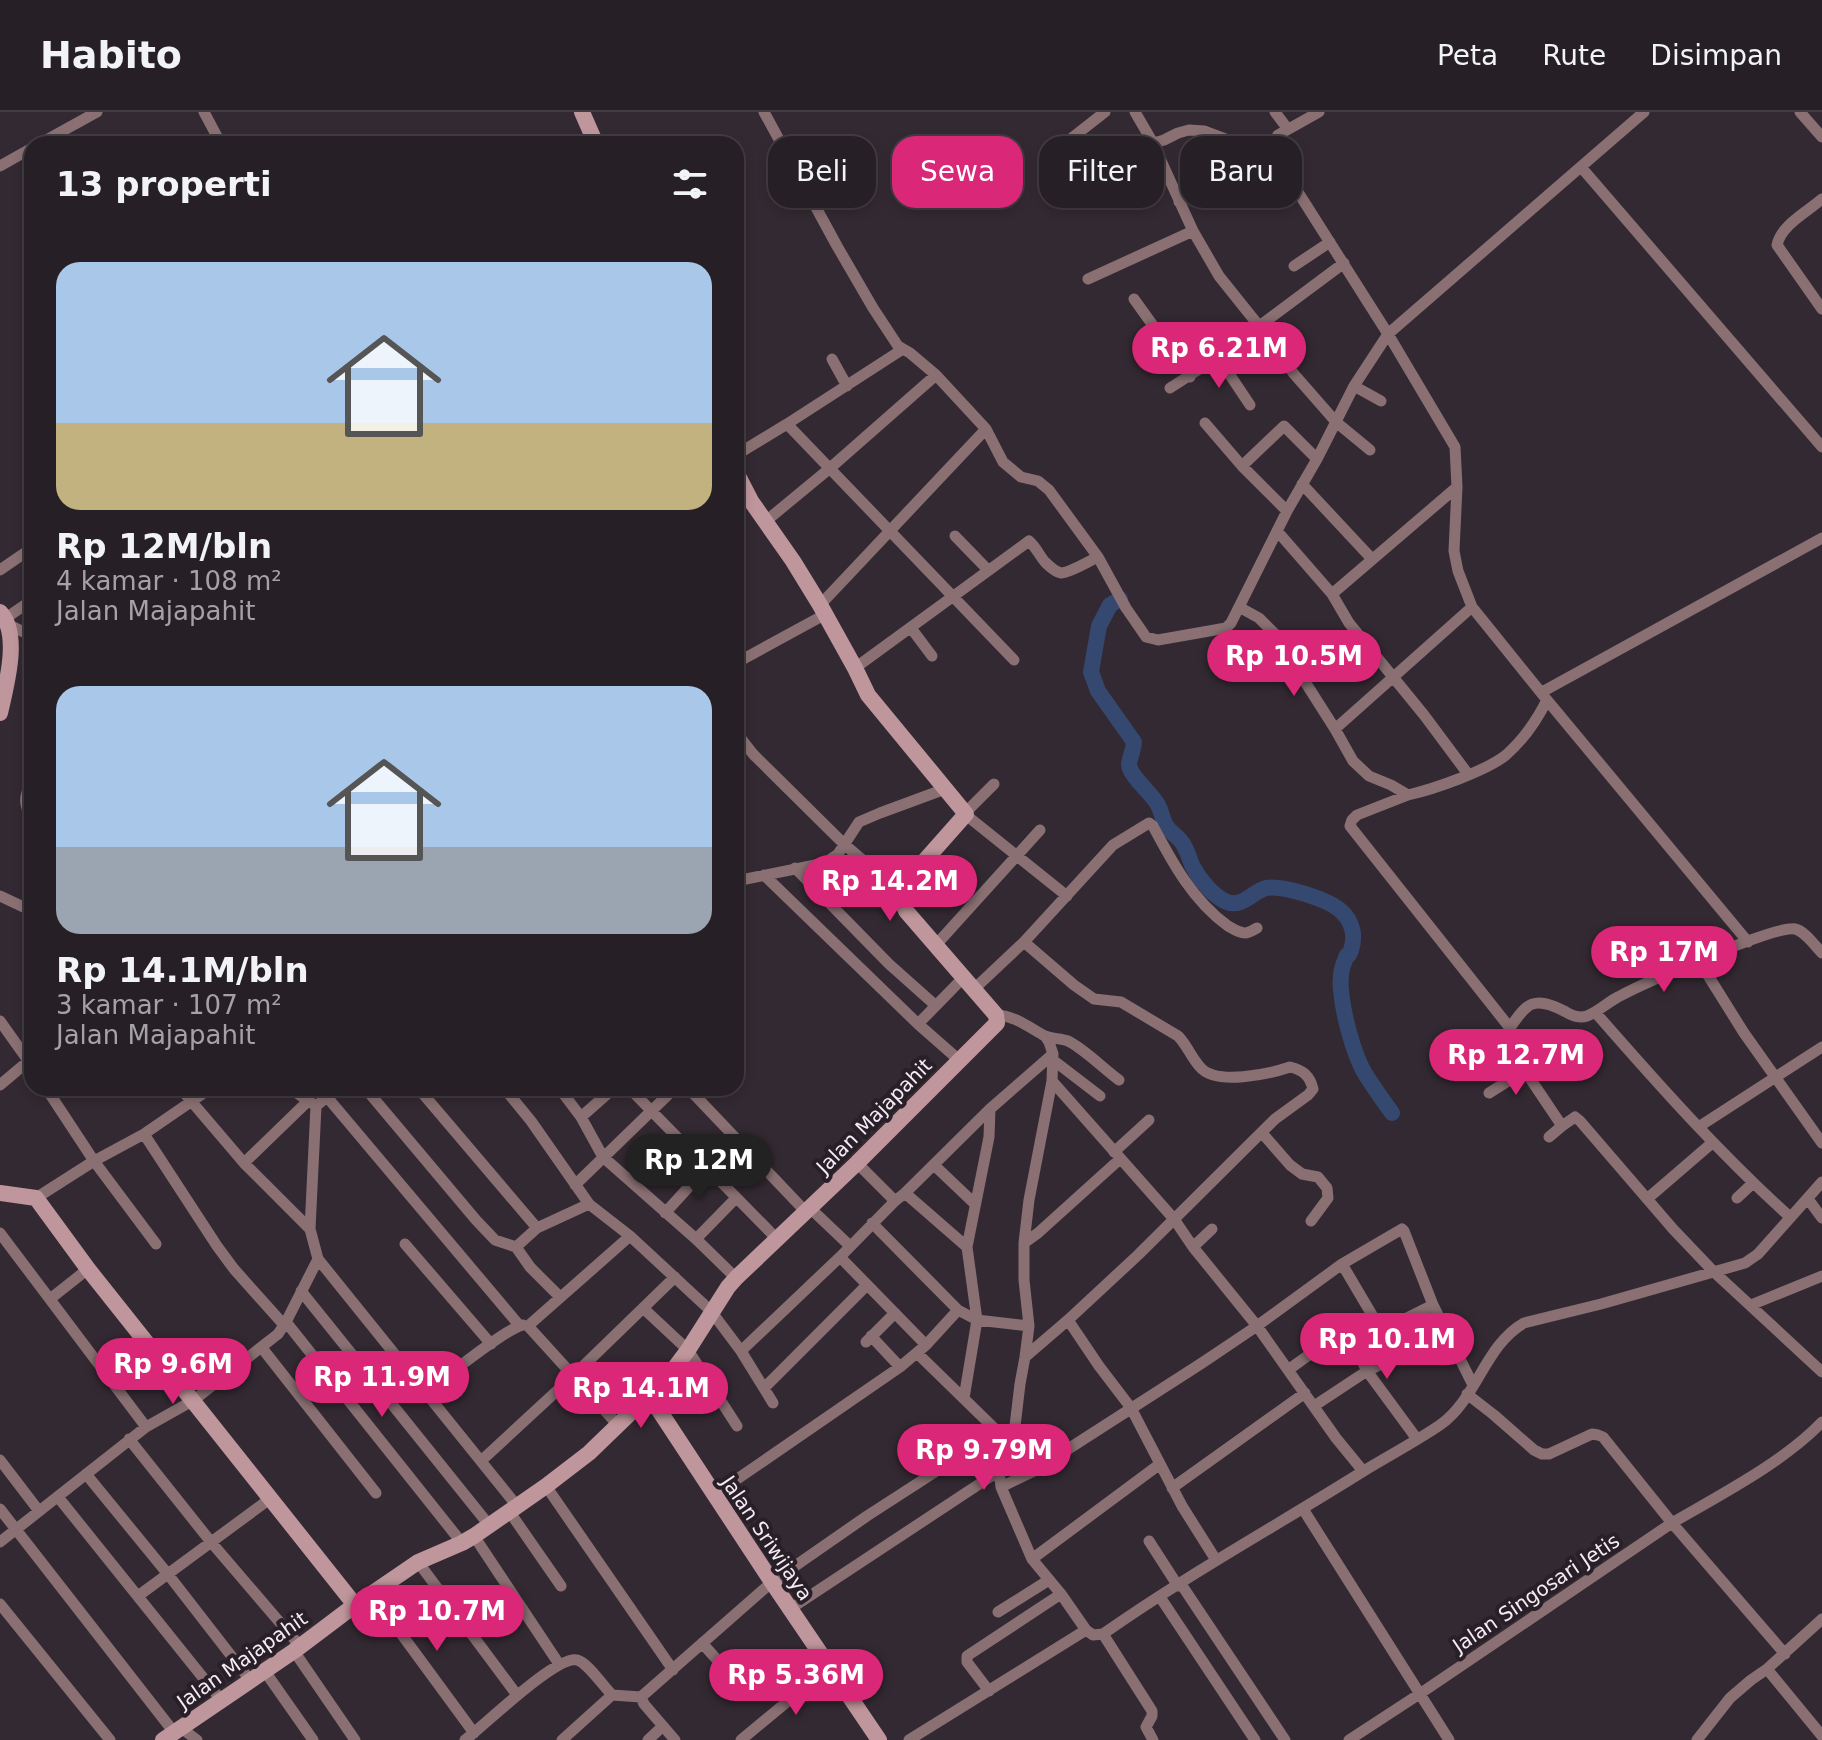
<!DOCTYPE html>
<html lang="id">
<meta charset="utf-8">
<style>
:root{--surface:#261f26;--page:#2e272e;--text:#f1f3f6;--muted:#a4a2a7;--line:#423d43;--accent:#db2777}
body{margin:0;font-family:"DejaVu Sans",sans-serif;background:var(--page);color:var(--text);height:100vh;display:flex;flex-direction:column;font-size:30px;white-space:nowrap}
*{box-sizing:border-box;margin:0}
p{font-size:26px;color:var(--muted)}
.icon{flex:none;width:44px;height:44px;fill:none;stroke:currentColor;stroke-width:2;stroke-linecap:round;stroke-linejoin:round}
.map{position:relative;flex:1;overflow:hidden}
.drawer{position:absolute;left:24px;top:24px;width:720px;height:960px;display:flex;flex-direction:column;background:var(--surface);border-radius:24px;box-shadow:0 4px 12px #0003,0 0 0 2px var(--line)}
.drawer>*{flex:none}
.top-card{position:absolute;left:768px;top:24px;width:760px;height:72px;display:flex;gap:16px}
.price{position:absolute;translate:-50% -68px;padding:0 18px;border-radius:28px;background:var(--accent);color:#fff;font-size:26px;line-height:52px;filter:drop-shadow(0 2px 4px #0008)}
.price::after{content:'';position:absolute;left:50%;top:48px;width:24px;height:18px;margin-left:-12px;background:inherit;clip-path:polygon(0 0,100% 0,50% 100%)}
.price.active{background:#222;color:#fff}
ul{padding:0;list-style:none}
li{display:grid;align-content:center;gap:16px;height:424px;padding:0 32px}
li span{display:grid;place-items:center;height:248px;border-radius:24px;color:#555}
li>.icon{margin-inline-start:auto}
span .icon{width:144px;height:144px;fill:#fffc;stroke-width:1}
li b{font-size:34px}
h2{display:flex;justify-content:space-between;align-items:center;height:96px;padding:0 32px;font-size:34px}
.pill{padding:0 28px;border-radius:24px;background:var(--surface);box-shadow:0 4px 12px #0003,0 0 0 2px var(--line);font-size:28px;line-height:72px}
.pill.active{background:var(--accent);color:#fff}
header{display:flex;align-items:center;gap:48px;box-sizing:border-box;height:112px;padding:0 40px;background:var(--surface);border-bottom:2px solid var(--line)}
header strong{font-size:38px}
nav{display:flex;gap:44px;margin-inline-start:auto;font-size:28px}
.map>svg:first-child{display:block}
</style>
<header>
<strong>Habito</strong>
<nav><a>Peta</a><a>Rute</a><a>Disimpan</a></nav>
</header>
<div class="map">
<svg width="1822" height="1628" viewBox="0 0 1822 1628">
<rect width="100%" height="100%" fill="#332932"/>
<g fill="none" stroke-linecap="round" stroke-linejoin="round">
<path stroke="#354870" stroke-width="16" d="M 1120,487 L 1110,493 L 1099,514 L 1091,560 L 1098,579 L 1134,630 C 1134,637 1129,647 1129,653 C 1131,666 1152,681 1158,693 C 1162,700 1162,708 1167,715 C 1171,721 1176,723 1180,728 C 1187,735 1189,747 1193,755 C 1200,768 1214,785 1227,790 C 1242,796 1252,780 1266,776 C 1283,773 1328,787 1341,799 C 1352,809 1356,823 1351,838 C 1347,849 1349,837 1345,848 C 1341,857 1340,868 1341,878 C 1343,902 1353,940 1364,960 C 1373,975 1383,988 1392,1001"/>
<path stroke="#8a7073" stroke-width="11" d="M 204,0 L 221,32
M 764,0 L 837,134 L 873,196 L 898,234 L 910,241 L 936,263 L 829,357 L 766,409
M 1135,0 L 1153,31 L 1193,119 L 1219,164 L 1259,214 L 1294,262 L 1336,310 L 1370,338
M 1275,0 L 1287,16
M 1319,0 L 1278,23 L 1270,36 L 1388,222 L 1455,335 L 1457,375 L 1454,439 L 1458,459 L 1472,495 L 1547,588 L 1748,830
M 1800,0 L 1822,25
M 39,32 L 97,0
M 1063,32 L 1084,67 L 1088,71 L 1123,42 L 1131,38 L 1164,28 L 1178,21 L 1189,18 L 1204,19 L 1249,36 L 1270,36
M 1059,36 L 1105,0
M 0,54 L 32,36
M 1581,55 L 1822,335
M 1822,87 C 1807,100 1781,113 1777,133 L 1822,197
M 1179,90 L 1258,38
M 1294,154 L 1330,130
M 1088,167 L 1193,119
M 1134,187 L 1190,265
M 1218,245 L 1250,293
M 832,247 L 847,274
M 936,263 L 986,317
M 1354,274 L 1381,289
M 1170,276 L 1218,245 L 1344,151
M 1205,311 L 1242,354 L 1287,399
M 787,312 L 1014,548
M 736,343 L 787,312 L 903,237
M 1242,354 L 1284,314 L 1317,347
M 1302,372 L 1372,447
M 1278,420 L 1332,482 L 1349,511 L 1424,603 L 1468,662
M 955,424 L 988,458
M 0,458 L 32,436
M 1332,482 L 1457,375
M 820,493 L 986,317 L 1003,350 L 1021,365 L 1038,369 L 1049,378 L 1098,445
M 1239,495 L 1259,506 L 1274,521 L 1335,617 L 1353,649 L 1369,664 L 1391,673 L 1408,683 C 1434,677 1486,659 1506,643 C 1523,628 1537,608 1547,588
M 6,506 L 32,488
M 9,513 L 32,524
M 911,516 L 932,544
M 736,551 L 824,503
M 855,556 L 1029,429 C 1036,435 1039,443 1045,450 C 1049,454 1055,460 1061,461 C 1070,461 1089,449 1098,445 L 1126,496 L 1146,525 L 1158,528 L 1226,516 L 1231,511 L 1287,399 L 1317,347 L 1354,274 L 1388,222 L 1644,0
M 1542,580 L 1822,426
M 1335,617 L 1472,495
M 736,620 L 753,642 L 845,733 L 900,780
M 32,668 C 23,686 24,692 32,710
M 1408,683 L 1357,703 L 1352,708 L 1350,714 L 1510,916 L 1511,938 L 1562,1014 L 1575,1005 L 1580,1009 L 1673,1117 L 1714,1160 L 1822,1260
M 965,701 L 994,672
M 966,703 L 1067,784
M 795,756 L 889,852 L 935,893
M 764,763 L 918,912 L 959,948
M 736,769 L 825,751 L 838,742 L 859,710 L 880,701 L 945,677
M 0,784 L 32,799
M 1024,830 L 1074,873 L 1094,887 L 1121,890 L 1178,924 C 1187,933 1191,945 1200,955 C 1216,974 1269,962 1290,955 C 1303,958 1310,964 1313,977 L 1308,983 L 1275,1007 L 1138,1143 L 1068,1208 L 1025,1245
M 935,834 L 1040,718
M 1699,849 L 1744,921 L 1822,1031
M 973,878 L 1024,830 L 1113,733 L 1149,711 L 1153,714 C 1172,750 1193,789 1228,814 C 1233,817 1239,821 1245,821 C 1249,821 1253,818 1257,816
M 1595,900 C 1657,971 1720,1042 1790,1105
M 996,903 C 1015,904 1027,914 1043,923 C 1050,927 1060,926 1068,929 C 1083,936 1104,957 1119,968
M 0,909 L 32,954
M 918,912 L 963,866
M 1510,916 C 1527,890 1534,884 1564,899 C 1572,903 1578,907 1587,904 C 1598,900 1608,890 1618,885 C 1642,872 1775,813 1795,817 C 1805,819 1815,834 1822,841
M 1053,942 L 1052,969 L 1174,1107 L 1193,1135 L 1257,1214 L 1336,1326 L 1363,1359
M 1053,948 L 1100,984
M 1052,969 L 1029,1088 L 1024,1131 L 1024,1168 L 1029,1214 L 1025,1245 L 1020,1272 L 1015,1314 L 1000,1349 L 999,1359 L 1001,1375 L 1032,1447 L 1061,1482 L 1086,1518
M 0,973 L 32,946
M 46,976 L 94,1049 L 156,1132
M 180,976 L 244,1051 L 310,1117
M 289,976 L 316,994 L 327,985 L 342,976
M 365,976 L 476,1108 L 495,1128 L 516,1135 L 537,1116 L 589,1092
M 418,976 L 537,1116
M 504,976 L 531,1009 L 589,1092 L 630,1124 L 711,1199 L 741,1239 L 773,1291
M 559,976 L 581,1005 L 603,1045 L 696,1127 L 736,1166
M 629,976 L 777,1127
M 688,976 L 806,1100
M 1489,981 L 1524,959
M 327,985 L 519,1213
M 316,994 L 310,1117 L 318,1147 L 517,1394
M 581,1005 L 614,976
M 1700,1014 L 1822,935
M 1262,1021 L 1290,1053 L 1302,1062 L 1318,1065 L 1327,1076 L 1328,1086 L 1311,1109
M 144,1022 L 217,1134 L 234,1157 L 284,1213
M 1549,1025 L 1562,1014
M 1114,1040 L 1149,1008
M 244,1051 L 307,990
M 857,1051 L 895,1089
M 934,1053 L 975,1092
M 632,1070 L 678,1026
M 575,1073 L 675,976
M 905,1081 L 967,1135
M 36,1086 L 94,1049 L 144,1022 L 211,976
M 1737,1086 L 1753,1071
M 1647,1087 L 1712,1031
M 1808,1087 L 1822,1106
M 810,1096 L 850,1134
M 665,1101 L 706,1056
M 872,1111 L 958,1198
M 0,1121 L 146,1315
M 696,1127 L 736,1086
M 1024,1131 L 1038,1121 L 1120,1047
M 405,1132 L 491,1232
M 516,1135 L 530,1155 L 560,1185
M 1193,1135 L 1212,1117
M 840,1145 L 926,1233
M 1342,1152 L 1378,1213
M 301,1179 L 489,1413
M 50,1187 L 88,1157
M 1751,1193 L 1822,1164
M 643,1196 L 688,1238 L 737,1314
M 1068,1208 L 1099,1254 L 1131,1296 L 1182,1394 L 1216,1448
M 286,1210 L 462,1431
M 871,1224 L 900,1255
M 866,1230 L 895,1201
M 262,1236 L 376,1381
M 741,1239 L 840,1145 L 895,1089 L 905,1081 L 990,997 L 1053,942 L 1049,930 L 1045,924
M 917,1241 L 996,1318
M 1288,1258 L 1313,1240 L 1323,1242 L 1349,1223
M 764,1276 L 867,1173
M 426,1280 C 445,1266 506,1216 523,1213
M 1467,1282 L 1494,1303 L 1534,1338 L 1542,1342 L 1549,1342 L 1592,1322 L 1598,1323 L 1603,1325 L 1672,1411 C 1720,1383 1784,1350 1822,1310
M 964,1286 L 977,1208 L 967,1135 L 989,1025 L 990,997
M 1314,1294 L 1367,1259 L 1446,1221
M 617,1312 L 528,1214 L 630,1124
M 129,1327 L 211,1430 L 300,1534
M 1417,1327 L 1367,1259 L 1349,1223 L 1358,1218 L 1407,1206 L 1433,1193
M 0,1348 L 39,1399
M 481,1349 L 573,1264 L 675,1165
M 86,1362 L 167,1461 L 250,1568
M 546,1374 L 673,1558
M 1001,1375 L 1034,1359 L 1202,1251 L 1257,1214 L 1342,1152 L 1402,1117 L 1404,1119 L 1433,1193 L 1473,1273
M 1172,1376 L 1305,1281
M 714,1383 L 900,1255 L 926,1233 L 958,1198 L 977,1208 L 1029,1214
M 58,1385 L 221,1588
M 0,1397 L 173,1619
M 1303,1397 L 1449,1628
M 509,1399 L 561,1474
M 474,1424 L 559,1552
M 1149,1429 L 1178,1474
M 0,1430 L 146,1315 L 194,1288 L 278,1222 L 286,1210 L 318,1147
M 1032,1447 L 1160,1352
M 418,1450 L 517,1583
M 1181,1472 L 1285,1628
M 372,1482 L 474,1621
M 138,1484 L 271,1386
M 1160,1485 L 1255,1628
M 0,1492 L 110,1628
M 790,1497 L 999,1359
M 998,1500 L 1049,1468
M 1103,1522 L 1152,1599 L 1152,1604 L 1146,1615 L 1153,1628
M 702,1531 L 728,1560
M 294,1539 L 355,1628
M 1767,1557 L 1822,1624
M 264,1558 L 313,1628
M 989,1579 L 967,1550 L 967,1544 L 1061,1482
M 612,1583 L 641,1585 L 772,1470 L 867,1404 L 983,1329 L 996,1318 L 1009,1330
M 641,1585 L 644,1592 L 675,1628
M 180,1615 L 197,1628
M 465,1628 C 484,1614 556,1543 577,1548 C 587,1550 604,1575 612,1583
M 562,1628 L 612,1583
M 648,1628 L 663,1614
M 741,1628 L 829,1555
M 909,1628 L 1086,1518 L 1093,1523 L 1103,1522 C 1187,1463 1276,1414 1362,1360 C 1388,1344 1415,1330 1440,1313 C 1477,1287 1485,1233 1524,1211 L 1601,1192 L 1745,1151 L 1758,1142 L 1822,1070
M 1349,1628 L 1421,1581 L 1672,1411 L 1785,1542
M 1697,1628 L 1730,1586 L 1751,1568 L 1767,1557 L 1822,1507"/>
<path stroke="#bf969b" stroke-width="16" d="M 582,0 L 596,32
M 0,500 C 21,522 6,574 0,601
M 0,1081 L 36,1086 L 88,1157 L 355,1493
M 649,1283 L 772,1470 L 879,1628
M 163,1628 L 294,1539 L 355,1493 L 418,1450 L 462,1431 L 474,1424 L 546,1374 L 589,1341 L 649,1283 L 673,1258 L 688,1238 L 728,1175 L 736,1166 L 857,1051 L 997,911 L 996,903 L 906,799 L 900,783 L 904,772 L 966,702 L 868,583 L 855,556 L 820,493 L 793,449 L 751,389 L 736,360"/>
</g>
<g text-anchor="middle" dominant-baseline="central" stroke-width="8" stroke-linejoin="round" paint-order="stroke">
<g font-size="20" fill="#f4edf4" stroke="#291f28">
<text transform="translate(874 1004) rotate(-45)">Jalan Majapahit</text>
<text transform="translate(767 1426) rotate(56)">Jalan Sriwijaya</text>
<text transform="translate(1536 1481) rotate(-34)">Jalan Singosari Jetis</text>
<text transform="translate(242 1548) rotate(-35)">Jalan Majapahit</text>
</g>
</g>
</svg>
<b class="price" style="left:1219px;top:278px">Rp 6.21M</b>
<b class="price" style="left:1294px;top:586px">Rp 10.5M</b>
<b class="price" style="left:890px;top:811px">Rp 14.2M</b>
<b class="price" style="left:1664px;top:882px">Rp 17M</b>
<b class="price" style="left:1516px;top:985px">Rp 12.7M</b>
<b class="price active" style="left:699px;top:1090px">Rp 12M</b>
<b class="price" style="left:1387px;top:1269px">Rp 10.1M</b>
<b class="price" style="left:173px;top:1294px">Rp 9.6M</b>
<b class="price" style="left:382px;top:1307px">Rp 11.9M</b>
<b class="price" style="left:641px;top:1318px">Rp 14.1M</b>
<b class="price" style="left:984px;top:1380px">Rp 9.79M</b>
<b class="price" style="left:437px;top:1541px">Rp 10.7M</b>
<b class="price" style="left:796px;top:1605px">Rp 5.36M</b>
<div class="top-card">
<a class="pill">Beli</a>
<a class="pill active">Sewa</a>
<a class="pill">Filter</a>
<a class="pill">Baru</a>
</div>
<section class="drawer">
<h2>13 properti<svg class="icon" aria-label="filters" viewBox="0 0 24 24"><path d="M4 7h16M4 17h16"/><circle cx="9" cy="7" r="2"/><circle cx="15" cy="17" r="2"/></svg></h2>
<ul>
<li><span style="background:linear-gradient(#a9c7e8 65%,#c2b280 0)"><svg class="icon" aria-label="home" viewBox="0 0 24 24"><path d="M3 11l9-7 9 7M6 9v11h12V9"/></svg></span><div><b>Rp 12M/bln</b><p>4 kamar · 108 m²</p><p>Jalan Majapahit</p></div></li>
<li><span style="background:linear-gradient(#a9c7e8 65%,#9aa5b1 0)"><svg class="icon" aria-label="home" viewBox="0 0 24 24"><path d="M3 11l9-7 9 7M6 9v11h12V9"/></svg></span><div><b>Rp 14.1M/bln</b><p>3 kamar · 107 m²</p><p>Jalan Majapahit</p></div></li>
</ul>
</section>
</div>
